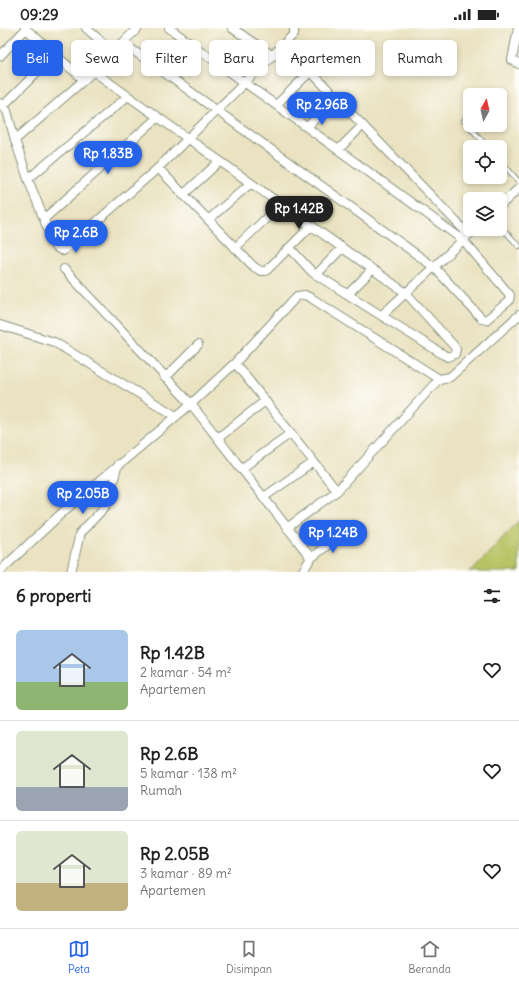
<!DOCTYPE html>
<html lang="id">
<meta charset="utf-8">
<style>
:root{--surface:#fff;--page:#f2f2f2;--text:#222;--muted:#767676;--line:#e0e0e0;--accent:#2563eb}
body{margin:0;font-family:Delius,sans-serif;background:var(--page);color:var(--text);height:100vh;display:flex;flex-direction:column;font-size:15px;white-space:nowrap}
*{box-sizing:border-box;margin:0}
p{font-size:13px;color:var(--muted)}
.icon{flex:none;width:22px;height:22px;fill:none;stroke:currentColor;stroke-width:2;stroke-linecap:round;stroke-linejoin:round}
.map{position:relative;height:544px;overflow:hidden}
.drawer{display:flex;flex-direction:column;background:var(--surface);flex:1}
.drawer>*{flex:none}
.top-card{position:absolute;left:12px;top:12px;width:495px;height:36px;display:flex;gap:8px}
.needle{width:26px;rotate:8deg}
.controls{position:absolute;left:463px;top:60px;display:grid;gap:8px}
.controls a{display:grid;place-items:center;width:44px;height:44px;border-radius:6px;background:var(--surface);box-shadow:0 2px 6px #0003;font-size:20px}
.price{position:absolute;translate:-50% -34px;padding:0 9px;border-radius:14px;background:var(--accent);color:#fff;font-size:13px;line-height:26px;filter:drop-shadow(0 1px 2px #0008)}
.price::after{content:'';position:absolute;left:50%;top:24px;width:12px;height:9px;margin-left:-6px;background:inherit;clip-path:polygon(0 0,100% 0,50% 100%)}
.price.selected{background:#222;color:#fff}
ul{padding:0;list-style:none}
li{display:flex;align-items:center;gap:12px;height:100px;padding:0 16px}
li+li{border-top:1px solid var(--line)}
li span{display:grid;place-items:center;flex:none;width:112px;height:80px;border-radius:6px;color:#555}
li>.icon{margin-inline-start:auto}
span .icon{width:48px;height:48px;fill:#fffc;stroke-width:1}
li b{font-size:17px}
h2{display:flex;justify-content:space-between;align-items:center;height:48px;padding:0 16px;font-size:17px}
.tag{padding:0 14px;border-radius:6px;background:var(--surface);box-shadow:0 2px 6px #0003;font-size:14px;line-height:36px}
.tag.selected{background:var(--accent);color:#fff}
.status{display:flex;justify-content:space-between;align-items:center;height:28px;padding:0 20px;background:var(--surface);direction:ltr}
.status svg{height:11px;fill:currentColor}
.tabs{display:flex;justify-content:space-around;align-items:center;height:56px;border-top:1px solid var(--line);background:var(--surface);font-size:11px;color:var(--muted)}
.tabs a{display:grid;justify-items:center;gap:2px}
.tabs .selected{color:var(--accent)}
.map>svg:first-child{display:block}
</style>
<div class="status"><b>09:29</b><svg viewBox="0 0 49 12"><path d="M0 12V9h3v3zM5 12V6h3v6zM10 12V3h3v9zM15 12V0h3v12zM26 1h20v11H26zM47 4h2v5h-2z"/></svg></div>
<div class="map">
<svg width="519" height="544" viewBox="0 0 519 544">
<rect width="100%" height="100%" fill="#fdfcf7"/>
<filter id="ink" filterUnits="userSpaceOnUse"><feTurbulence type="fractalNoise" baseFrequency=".025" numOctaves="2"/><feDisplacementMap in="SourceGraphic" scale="8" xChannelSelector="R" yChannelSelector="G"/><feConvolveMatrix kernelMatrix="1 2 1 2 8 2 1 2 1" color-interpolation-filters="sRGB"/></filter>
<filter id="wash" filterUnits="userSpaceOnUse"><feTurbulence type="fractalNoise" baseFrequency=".012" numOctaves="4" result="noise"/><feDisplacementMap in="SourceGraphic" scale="16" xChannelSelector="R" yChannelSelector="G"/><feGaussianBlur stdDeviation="0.9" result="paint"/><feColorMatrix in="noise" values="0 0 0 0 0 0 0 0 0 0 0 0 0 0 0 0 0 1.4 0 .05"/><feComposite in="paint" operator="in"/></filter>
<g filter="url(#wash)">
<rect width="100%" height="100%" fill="#eae2c0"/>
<path fill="#b8c365" stroke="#6c804c" d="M 519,492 L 519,544 L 469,544 L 476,539 Z"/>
</g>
<g filter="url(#ink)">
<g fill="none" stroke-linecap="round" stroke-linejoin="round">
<g stroke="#84907a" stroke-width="6">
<path id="service" d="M 464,93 L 488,119
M 500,132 L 519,154
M 500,198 L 519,218"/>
</g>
<g stroke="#84907a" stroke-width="10">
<path id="minor" d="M 25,0 L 84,52
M 86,0 L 113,24
M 138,0 L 84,52 L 15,112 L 28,151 L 55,219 L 63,223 L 158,140 L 294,6 L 294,0
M 232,0 L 273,28
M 518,0 L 512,32 L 519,36
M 123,15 L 434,239 L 482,291 L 486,292 L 509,273 L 510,267 L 463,212 L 169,0
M 284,16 L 469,207
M 0,28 L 26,1
M 128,68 L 406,265 L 454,318 L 456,321 L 455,326 L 448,329 L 444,327 L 312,244 L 290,220
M 0,75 L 7,83 L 15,112
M 276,77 L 310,44
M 3,78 L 55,26
M 307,99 L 336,70
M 338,122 L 363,97
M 158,140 L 254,239 L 261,243 L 266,243 L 311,198
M 28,151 L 128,68 L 93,43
M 183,167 L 220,133
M 500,178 L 519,160
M 45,190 L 158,89
M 208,192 L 251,155
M 235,220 L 281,176
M 64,241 L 191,376 L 311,530
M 316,247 L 342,220
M 348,266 L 372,242
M 382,287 L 475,201
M 0,297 L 54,314 L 176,388
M 235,335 L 337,463
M 165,350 L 198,317
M 218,410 L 265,373
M 241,441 L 291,405
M 264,469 L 314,434
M 287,500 L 337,463 L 439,351
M 0,543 L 64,483 L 191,376 L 235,335 L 297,268 L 305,267 L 311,270 L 439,351 L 450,349 L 519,287
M 71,544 L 80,505 L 107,477 L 118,436
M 302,544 L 311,530 L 353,497"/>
</g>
<use href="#service" stroke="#fff" stroke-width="4"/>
<use href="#minor" stroke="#fff" stroke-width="8"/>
</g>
</g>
</svg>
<div class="controls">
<a><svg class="needle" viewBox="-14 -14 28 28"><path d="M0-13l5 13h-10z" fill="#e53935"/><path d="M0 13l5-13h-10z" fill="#767676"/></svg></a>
<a><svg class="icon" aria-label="locate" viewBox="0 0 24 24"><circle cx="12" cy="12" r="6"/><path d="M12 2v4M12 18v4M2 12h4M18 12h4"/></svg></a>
<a><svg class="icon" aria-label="layers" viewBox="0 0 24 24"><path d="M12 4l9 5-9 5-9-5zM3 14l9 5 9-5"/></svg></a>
</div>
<b class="price" style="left:322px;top:98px">Rp 2.96B</b>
<b class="price" style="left:108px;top:147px">Rp 1.83B</b>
<b class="price selected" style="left:299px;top:202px">Rp 1.42B</b>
<b class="price" style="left:76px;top:226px">Rp 2.6B</b>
<b class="price" style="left:83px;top:487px">Rp 2.05B</b>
<b class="price" style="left:333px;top:526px">Rp 1.24B</b>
<div class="top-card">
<a class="tag selected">Beli</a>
<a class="tag">Sewa</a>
<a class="tag">Filter</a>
<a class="tag">Baru</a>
<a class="tag">Apartemen</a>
<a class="tag">Rumah</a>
</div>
</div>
<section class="drawer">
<h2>6 properti<svg class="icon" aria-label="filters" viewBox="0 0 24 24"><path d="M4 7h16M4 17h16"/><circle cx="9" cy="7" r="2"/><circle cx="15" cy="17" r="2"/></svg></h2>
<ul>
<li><span style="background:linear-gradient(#a9c7e8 65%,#8fb573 0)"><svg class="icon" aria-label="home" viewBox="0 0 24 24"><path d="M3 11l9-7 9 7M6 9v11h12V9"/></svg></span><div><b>Rp 1.42B</b><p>2 kamar · 54 m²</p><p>Apartemen</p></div><svg class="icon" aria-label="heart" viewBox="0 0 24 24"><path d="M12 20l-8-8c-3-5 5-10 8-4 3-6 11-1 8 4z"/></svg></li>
<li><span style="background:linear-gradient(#dfe7d0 70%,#9aa5b1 0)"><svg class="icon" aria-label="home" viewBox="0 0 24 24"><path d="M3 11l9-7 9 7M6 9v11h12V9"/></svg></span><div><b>Rp 2.6B</b><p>5 kamar · 138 m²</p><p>Rumah</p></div><svg class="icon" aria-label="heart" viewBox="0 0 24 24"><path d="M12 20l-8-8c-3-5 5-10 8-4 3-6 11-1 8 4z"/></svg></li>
<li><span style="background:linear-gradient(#dfe7d0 65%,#c2b280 0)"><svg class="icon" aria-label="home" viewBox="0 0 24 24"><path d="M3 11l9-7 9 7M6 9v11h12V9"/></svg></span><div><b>Rp 2.05B</b><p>3 kamar · 89 m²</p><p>Apartemen</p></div><svg class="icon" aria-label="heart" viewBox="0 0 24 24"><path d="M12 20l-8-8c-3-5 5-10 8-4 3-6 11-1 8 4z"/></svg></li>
</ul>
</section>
<nav class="tabs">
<a class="selected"><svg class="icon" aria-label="map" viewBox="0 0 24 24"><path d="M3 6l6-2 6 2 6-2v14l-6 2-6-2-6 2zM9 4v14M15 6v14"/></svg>Peta</a>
<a><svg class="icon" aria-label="saved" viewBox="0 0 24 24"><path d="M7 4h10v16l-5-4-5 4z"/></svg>Disimpan</a>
<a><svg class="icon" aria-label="home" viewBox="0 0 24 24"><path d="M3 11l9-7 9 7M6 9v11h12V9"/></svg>Beranda</a>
</nav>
